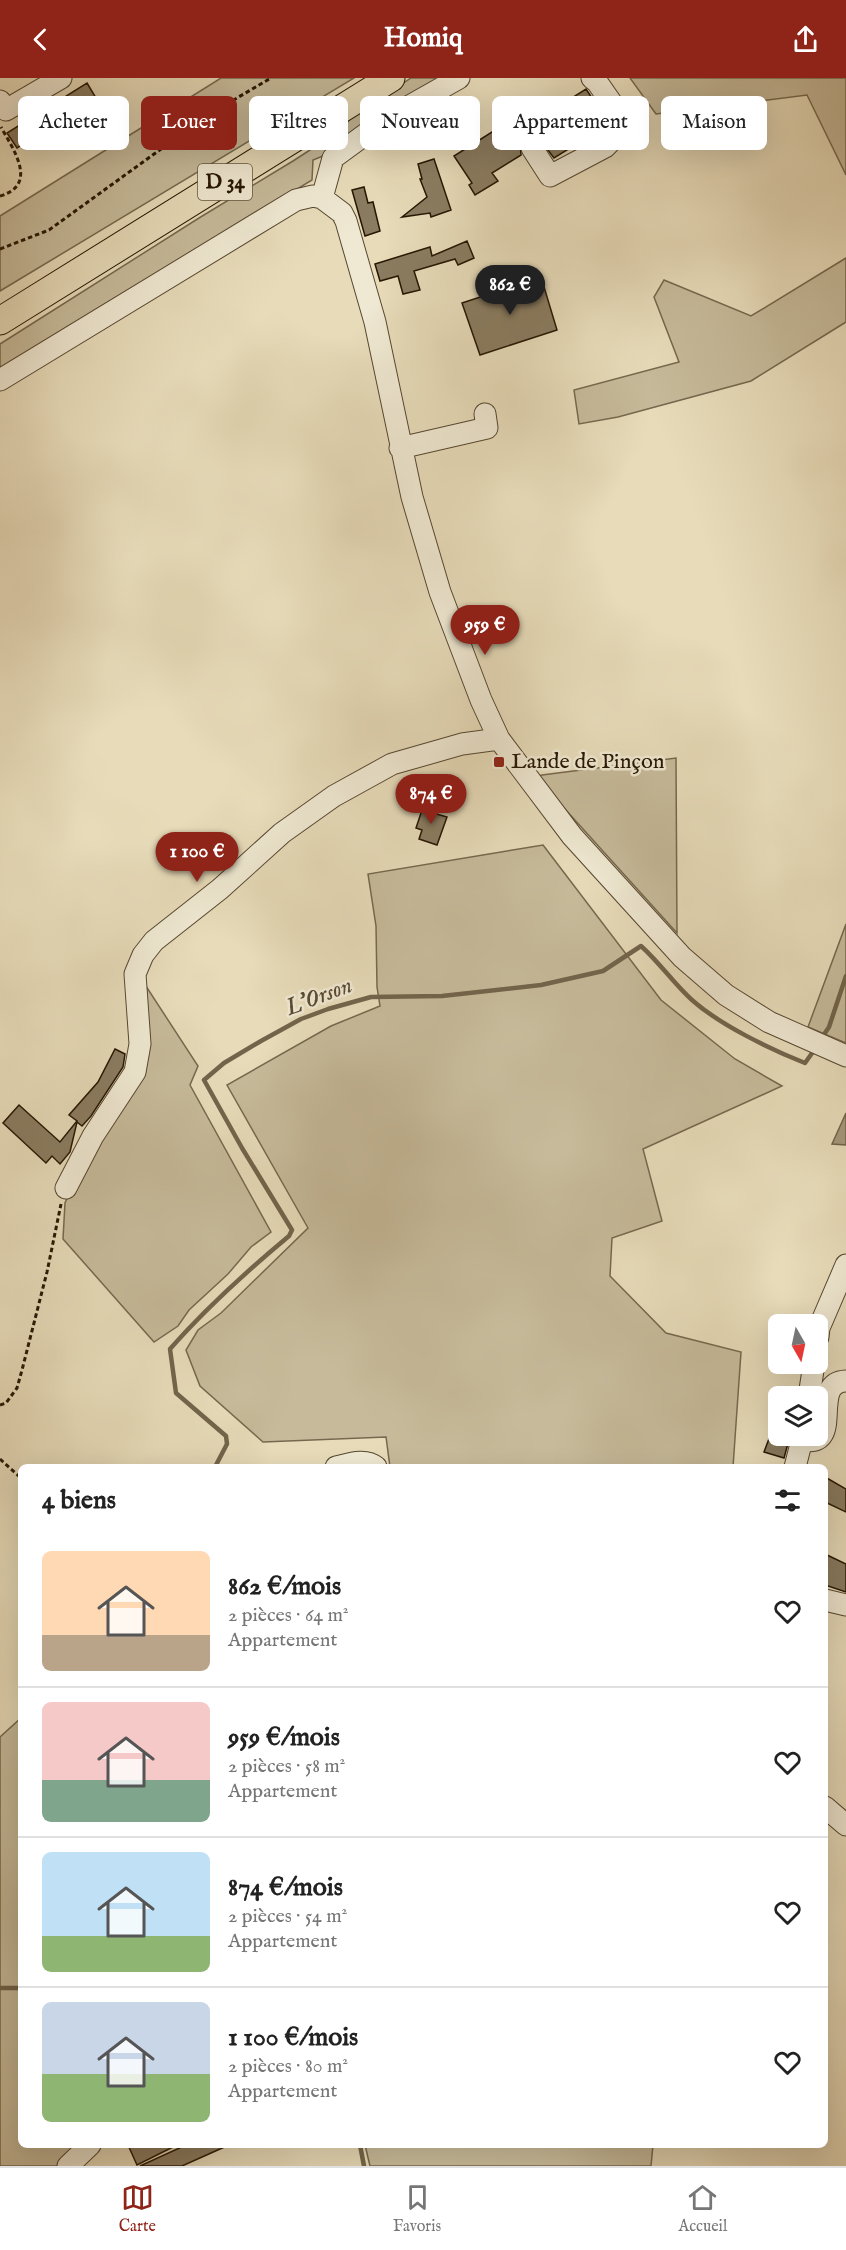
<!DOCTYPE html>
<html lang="fr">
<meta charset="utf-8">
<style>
:root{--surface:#fff;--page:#f2f2f2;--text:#222;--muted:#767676;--line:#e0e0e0;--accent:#8f2418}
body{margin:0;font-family:"IM FELL English",serif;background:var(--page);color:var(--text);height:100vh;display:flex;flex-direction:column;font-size:22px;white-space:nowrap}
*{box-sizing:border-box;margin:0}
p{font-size:20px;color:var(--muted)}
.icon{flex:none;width:33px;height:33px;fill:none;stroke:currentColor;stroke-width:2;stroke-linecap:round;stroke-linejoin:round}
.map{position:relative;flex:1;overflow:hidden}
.details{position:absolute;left:18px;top:1386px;width:810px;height:684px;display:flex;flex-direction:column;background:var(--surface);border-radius:9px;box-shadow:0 6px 24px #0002}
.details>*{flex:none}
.top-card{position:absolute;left:18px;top:18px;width:810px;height:54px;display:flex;gap:12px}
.needle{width:39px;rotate:171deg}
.fabs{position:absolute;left:768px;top:1236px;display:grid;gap:12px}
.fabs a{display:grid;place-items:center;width:60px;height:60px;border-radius:9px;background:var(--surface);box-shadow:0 6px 24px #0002;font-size:30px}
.price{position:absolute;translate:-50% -51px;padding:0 14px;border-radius:21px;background:var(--accent);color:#fff;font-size:20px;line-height:39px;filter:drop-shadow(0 2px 3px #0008)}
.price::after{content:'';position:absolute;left:50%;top:36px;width:18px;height:14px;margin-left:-9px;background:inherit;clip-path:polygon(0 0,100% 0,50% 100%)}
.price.active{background:#222;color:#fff}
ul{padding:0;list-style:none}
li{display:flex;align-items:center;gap:18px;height:150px;padding:0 24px}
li+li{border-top:2px solid var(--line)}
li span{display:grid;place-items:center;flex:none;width:168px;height:120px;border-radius:9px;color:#555}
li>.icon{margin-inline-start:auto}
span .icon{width:72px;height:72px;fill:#fffc;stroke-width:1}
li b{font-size:26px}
h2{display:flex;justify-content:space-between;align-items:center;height:72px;padding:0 24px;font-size:26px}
.tag{padding:0 21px;border-radius:9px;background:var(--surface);box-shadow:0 6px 24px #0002;font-size:21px;line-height:54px}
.tag.active{background:var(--accent);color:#fff}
header{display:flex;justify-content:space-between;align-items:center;height:78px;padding:0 24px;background:var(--accent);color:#fff;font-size:27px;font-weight:700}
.dock{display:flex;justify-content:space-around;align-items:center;height:84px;border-top:2px solid var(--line);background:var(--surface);font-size:16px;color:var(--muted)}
.dock a{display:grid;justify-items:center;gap:3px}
.dock .active{color:var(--accent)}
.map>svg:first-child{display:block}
</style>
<header><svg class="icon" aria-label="back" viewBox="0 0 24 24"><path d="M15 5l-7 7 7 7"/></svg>Homiq<svg class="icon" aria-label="share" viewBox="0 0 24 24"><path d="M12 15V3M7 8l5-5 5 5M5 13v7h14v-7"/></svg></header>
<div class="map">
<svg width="846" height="2088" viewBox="0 0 846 2088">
<rect width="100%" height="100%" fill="#e7dbb9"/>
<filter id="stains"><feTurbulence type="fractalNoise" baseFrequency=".00333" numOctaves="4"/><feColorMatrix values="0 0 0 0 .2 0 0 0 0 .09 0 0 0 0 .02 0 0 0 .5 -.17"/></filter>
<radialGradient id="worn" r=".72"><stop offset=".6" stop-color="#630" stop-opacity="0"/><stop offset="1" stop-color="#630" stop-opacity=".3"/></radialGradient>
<path fill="#c6ba9a" stroke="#76684e" stroke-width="1.5" d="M 221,0 L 354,0 L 0,213 L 0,138 Z
M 411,0 L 450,0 L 335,73 L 313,82 L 312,102 L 0,292 L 0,266 L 199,140 L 293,83 L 341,52 L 350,41 Z
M 630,0 L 846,0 L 846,97 L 807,17 L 656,36 Z
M 846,180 L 846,244 L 751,303 L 618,339 L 579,346 L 574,312 L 679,284 L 654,219 L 664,202 L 751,238 Z
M 676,680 L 677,855 L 536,699 L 542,697 Z
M 543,767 L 661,922 L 735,981 L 782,1008 L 643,1071 L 662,1143 L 612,1160 L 610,1198 L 666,1255 L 741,1274 L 733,1389 L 390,1389 L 386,1359 L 263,1364 L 200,1308 L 186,1272 L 198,1252 L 221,1235 L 308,1150 L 227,1007 L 331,948 L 380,928 L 377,909 L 376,848 L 368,796 Z
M 846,846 L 846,965 L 808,949 Z
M 140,899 L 198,988 L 190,1007 L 271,1154 L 251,1169 L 228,1196 L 189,1232 L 178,1248 L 154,1264 L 63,1161 L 65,1125 L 84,1081 L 132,1011 Z
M 21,1640 L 21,2067 L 80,2067 L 60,2088 L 0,2088 L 0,1659 Z
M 365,2067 L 653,2067 L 651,2088 L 370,2088 Z"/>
<path fill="#a5987b" stroke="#72644b" stroke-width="1.5" d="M 846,1035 L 846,1067 L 832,1066 Z"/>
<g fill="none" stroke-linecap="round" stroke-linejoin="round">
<path stroke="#72644b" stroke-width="4.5" d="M 821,961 L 829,949 L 846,898
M 215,1389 L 227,1366 L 226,1358 L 176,1315 L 170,1271 C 207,1229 247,1193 289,1158 L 292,1152 L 242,1070 L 204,1002 L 224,985 L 261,963 L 301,941 L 328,931 L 371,919 L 442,918 L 541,907 L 603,893 L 641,868 C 660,885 674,906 692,922 C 720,947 770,971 805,985 L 815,971
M 0,1910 L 21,1910
M 360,2067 L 364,2088"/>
</g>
<path fill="#8a7c61" stroke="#261602" stroke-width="1.5" d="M 87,5 L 96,20 L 17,70 L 7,55 Z
M 586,11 L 609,46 L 554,80 L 538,59 L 532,57 L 526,59 L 520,65 L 521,77 L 492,95 L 498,103 L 475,117 L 469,107 L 472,105 L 454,78 L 503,47 L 510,59 Z
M 434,81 L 451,132 L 431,139 L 430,135 L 402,139 L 427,119 L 420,101 L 422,101 L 418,86 Z
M 364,109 L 368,125 L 373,124 L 380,153 L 365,158 L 352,112 Z
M 467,163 L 474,180 L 458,187 L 455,181 L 414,193 L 420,212 L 403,216 L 398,198 L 380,203 L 375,186 L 430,169 L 432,178 Z
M 541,199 L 557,252 L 480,277 L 462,225 Z
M 424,726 L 435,730 L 433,735 L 447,739 L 437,767 L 419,761 L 422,752 L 416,750 Z
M 115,971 L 125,976 L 123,989 L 91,1038 L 82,1048 L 77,1044 L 70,1074 L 60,1086 L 52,1078 L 46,1085 L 3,1045 L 19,1027 L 60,1064 L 77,1043 L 69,1037 L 98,1004 Z
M 770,1358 L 790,1358 L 784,1380 L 764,1374 Z
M 825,1399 L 846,1411 L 846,1434 L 825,1424 Z
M 825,1476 L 846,1486 L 846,1514 L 825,1507 Z
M 128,2067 L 177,2067 L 137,2087 Z
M 186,2067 L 229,2067 L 182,2088 L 140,2088 Z"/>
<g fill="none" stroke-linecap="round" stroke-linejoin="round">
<g stroke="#564730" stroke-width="23">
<path id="minor" d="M 0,23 L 6,32 L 61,0
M 532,70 L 550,98 L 605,69 L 622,52 L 622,40 L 597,4 L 592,0
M 322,120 L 333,80 L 385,42 L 459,0
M 0,302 L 296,122 L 313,118 L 322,120 L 342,135 L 346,143 L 375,244 L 412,419 L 440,514 L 481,622 L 499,661 L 572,758 L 682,879 L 726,917 L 769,944 L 846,978
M 400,370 L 487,350 L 485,336
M 66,1110 L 93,1058 L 135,994 L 140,966 L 135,896 L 143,877 L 154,863 L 220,811 L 282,755 L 334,718 L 392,686 L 462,666 L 499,661
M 818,1259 L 819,1250 L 846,1187
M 809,1318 L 814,1286
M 802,1362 C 846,1371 808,1304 846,1303
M 336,1389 C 349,1386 365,1380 376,1389
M 795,1389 L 803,1358
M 825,1522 L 846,1527
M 825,1729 L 846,1747
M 68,2088 L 90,2067"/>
</g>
<g stroke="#261602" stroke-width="29">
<path id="major" d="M 0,243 L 391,0"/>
</g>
<path stroke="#261602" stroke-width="3" stroke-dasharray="4.5 3" stroke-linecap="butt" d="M 0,118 C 39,107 13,71 1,49
M 0,171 L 49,152 L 208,37 L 271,0
M 0,1327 L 6,1325 L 17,1310 L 22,1292 L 47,1194 L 61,1126
M 0,1381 L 21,1400"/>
<use href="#minor" stroke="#efe8d2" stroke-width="21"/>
<use href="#major" stroke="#e7dbb9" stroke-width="27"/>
</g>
<rect fill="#8f2418" stroke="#efe8d2" stroke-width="2" x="493" y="678" width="12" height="12" rx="3"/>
<g text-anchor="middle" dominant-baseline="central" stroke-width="5" stroke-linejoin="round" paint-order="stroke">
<rect fill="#efe8d2" stroke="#625540" stroke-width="1.5" x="198" y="86" width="54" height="36" rx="4.5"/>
<g font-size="21" font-weight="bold" fill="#261602">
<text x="225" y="104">D 34</text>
</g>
<g font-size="22" fill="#261602" stroke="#efe8d2" text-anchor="start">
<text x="511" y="684">Lande de Pinçon</text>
</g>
<g font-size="24" font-style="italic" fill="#594a32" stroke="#efe8d2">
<text transform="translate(319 919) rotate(-21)">L’Orson</text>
</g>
</g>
<rect width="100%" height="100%" filter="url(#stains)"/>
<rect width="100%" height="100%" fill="url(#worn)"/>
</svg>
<div class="fabs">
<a><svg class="needle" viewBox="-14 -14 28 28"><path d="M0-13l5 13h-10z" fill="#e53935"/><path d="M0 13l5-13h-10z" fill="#767676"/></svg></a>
<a><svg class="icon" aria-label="layers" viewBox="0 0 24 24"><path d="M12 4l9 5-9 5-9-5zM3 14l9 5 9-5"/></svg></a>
</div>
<b class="price active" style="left:510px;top:238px">862 €</b>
<b class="price" style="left:485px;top:578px">959 €</b>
<b class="price" style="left:431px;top:747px">874 €</b>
<b class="price" style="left:197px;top:805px">1 100 €</b>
<div class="top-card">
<a class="tag">Acheter</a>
<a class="tag active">Louer</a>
<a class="tag">Filtres</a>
<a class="tag">Nouveau</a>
<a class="tag">Appartement</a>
<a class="tag">Maison</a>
</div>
<section class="details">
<h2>4 biens<svg class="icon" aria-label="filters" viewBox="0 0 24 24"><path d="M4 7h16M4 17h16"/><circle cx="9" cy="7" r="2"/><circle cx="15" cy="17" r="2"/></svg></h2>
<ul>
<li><span style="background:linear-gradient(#ffd9b3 70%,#b9a48a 0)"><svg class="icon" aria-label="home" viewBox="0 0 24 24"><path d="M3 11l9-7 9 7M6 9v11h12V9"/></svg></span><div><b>862 €/mois</b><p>2 pièces · 64 m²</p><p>Appartement</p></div><svg class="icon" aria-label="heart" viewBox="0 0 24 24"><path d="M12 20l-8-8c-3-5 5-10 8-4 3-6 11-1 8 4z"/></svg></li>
<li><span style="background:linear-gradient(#f6c9c9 65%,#7fa58c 0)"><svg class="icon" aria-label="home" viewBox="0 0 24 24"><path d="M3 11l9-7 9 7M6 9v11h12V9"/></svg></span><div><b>959 €/mois</b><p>2 pièces · 58 m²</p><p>Appartement</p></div><svg class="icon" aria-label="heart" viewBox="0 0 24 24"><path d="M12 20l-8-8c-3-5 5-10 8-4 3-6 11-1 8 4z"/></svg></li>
<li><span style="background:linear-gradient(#bfe0f5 70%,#8fb573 0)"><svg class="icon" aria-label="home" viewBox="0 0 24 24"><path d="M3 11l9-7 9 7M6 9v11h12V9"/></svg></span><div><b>874 €/mois</b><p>2 pièces · 54 m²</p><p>Appartement</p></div><svg class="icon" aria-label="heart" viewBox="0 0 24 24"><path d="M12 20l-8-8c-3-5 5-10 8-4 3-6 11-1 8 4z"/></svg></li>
<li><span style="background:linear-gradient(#c9d6e8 60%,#8fb573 0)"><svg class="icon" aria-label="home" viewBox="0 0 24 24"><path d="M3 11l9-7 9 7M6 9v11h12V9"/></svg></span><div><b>1 100 €/mois</b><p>2 pièces · 80 m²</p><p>Appartement</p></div><svg class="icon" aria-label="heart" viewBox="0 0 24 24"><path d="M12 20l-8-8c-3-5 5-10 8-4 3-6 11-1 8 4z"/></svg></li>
</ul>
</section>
</div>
<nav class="dock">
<a class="active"><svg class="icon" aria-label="map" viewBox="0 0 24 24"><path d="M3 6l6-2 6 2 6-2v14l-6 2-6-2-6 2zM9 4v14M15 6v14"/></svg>Carte</a>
<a><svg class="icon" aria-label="saved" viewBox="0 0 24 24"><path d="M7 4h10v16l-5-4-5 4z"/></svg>Favoris</a>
<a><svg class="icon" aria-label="home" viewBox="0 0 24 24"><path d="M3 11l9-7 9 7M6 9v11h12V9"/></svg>Accueil</a>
</nav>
